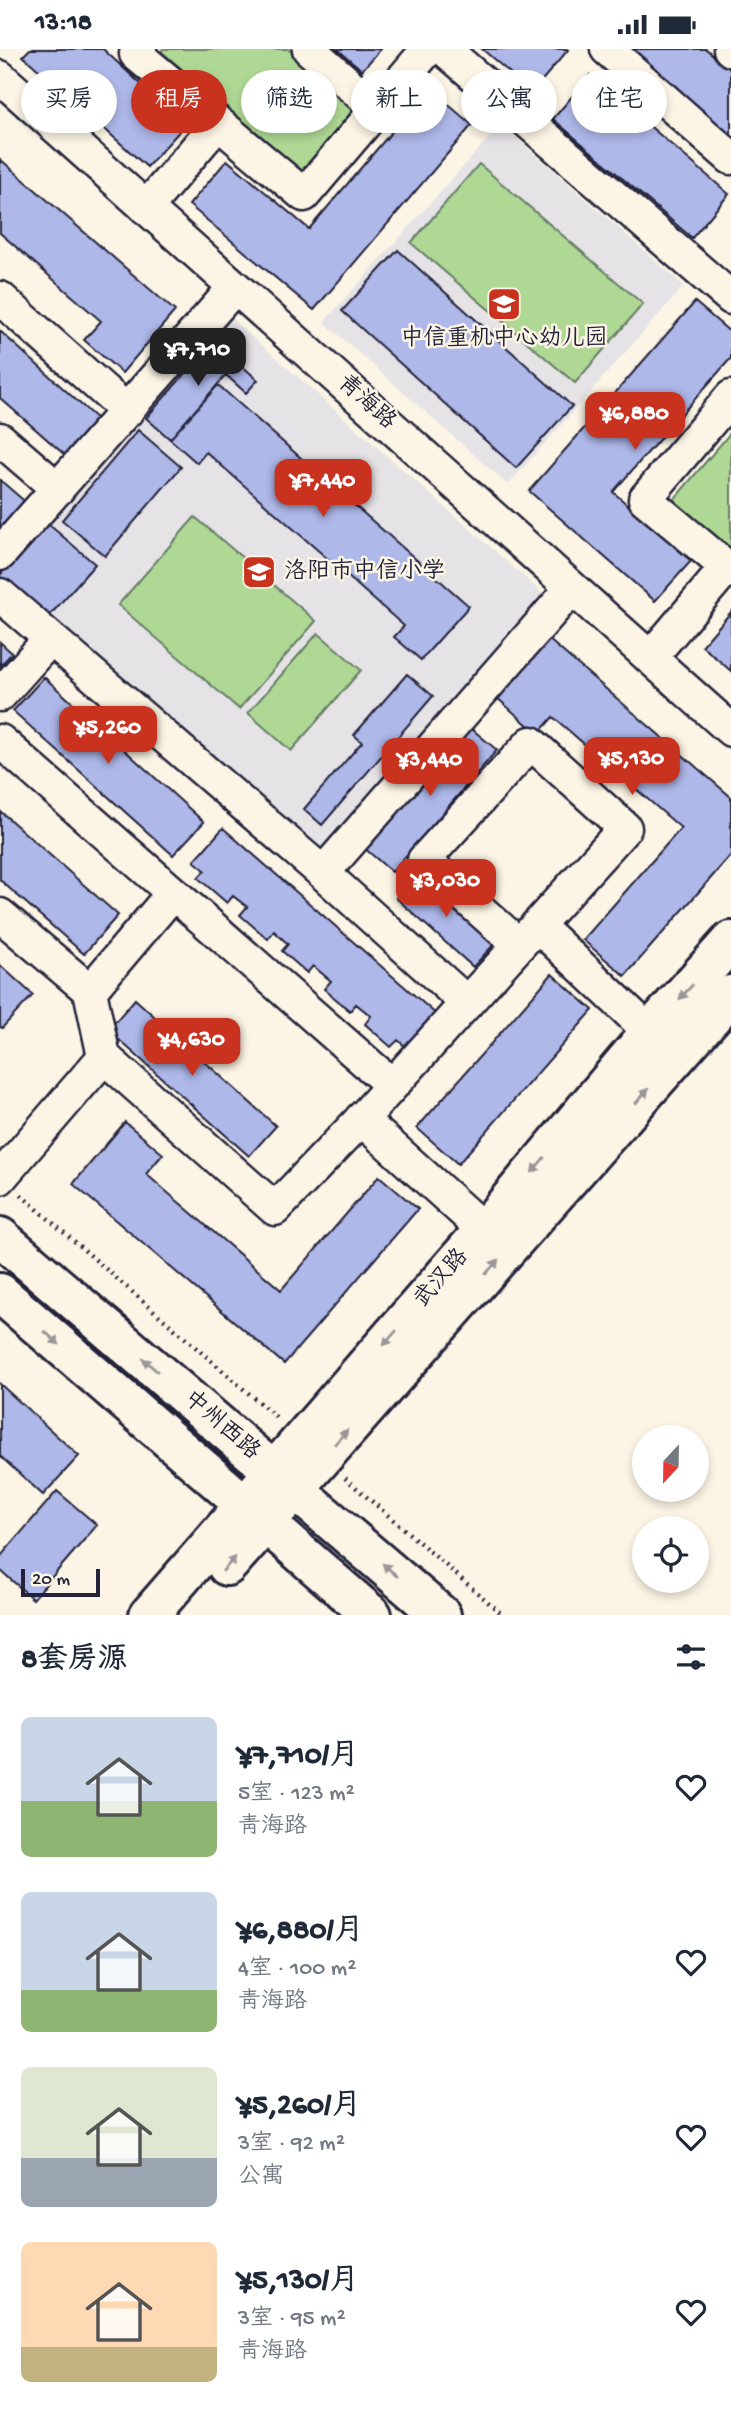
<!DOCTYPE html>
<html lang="zh">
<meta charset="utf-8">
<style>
:root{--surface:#fff;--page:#f2f2f3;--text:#1f2937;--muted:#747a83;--accent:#c8321e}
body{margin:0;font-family:"Gochi Hand","LXGW WenKai TC",sans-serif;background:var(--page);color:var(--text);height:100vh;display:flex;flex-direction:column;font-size:26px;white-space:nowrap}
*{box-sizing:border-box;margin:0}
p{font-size:23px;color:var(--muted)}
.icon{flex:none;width:38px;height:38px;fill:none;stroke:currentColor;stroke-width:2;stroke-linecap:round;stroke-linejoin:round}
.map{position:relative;height:1566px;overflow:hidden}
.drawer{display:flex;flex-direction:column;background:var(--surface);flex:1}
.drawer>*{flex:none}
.guide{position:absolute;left:21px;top:21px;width:690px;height:63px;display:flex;gap:14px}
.needle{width:46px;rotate:202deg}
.tools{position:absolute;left:632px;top:1376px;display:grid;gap:14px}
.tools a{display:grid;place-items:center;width:77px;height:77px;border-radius:50%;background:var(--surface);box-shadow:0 4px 10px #0003;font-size:35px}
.scale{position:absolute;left:21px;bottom:18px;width:79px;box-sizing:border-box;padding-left:7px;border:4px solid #22223b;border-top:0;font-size:19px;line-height:24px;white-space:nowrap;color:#22223b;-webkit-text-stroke:5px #fcf5e5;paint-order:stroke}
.price{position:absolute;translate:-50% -60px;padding:0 16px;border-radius:14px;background:var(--accent);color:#fff;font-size:23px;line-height:46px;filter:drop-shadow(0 2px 4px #0008)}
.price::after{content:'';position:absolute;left:50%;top:42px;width:21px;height:16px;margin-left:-10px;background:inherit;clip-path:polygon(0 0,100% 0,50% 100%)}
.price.selected{background:#222;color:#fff}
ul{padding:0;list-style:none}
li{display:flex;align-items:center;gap:21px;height:175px;padding:0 21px}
li span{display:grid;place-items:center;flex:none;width:196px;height:140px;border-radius:10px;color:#555}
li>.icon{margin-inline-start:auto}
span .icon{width:84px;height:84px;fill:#fffc;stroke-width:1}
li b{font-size:30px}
h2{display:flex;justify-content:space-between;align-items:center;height:84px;padding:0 21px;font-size:30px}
.tag{padding:0 24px;border-radius:32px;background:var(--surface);box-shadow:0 4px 10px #0003;font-size:24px;line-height:63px}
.tag.selected{background:var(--accent);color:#fff}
.status{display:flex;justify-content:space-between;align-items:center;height:49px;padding:0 35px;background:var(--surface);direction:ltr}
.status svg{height:19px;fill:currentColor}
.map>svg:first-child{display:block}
</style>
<div class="status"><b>13:18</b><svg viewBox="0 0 49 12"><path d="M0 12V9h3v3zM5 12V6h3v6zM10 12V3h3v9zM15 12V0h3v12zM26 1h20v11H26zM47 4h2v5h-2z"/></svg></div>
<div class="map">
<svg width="731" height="1566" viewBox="0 0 731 1566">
<rect width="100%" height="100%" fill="#fcf5e5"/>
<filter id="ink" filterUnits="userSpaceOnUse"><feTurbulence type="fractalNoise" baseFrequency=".0143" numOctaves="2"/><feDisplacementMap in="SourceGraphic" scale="14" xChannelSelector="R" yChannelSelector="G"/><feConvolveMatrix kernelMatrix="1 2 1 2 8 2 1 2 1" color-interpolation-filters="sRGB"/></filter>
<g filter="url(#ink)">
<path fill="#e5e3e6" d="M 501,75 L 684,237 L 508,436 L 324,273 Z
M 215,255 L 548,549 L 306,822 L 0,551 L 0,497 Z"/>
<path fill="#afd894" stroke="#687d68" stroke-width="2" d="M 163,0 L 288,0 L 359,62 L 303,126 L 161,2 Z
M 479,115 L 643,255 L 575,334 L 411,194 Z
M 731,383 L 731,504 L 671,454 Z
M 195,468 L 316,572 L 239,660 L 118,556 Z
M 318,584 L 361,621 L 291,702 L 248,664 Z"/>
<path fill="#aeb8e9" stroke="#22223b" stroke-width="2" d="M 30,0 L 103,0 L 185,76 L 147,118 L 23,7 Z
M 337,0 L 381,0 L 362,21 Z
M 482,0 L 567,0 L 568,1 L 532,43 Z
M 629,0 L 706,0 L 731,21 L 731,86 Z
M 590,26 L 729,145 L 692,189 L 553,70 Z
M 429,39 L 472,76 L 314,261 L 189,156 L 227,111 L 309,180 Z
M 0,110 L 175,262 L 122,324 L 84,291 L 101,272 L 0,184 Z
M 398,201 L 572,357 L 516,419 L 342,262 Z
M 695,253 L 731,284 L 731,309 L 613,443 L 691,512 L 655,552 L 529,442 Z
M 0,282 L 97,370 L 65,406 L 0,349 Z
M 214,292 L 258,331 L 246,344 L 226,326 L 170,390 L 146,369 Z
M 218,336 L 469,557 L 421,611 L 394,588 L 404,577 L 206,403 L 197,414 L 170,390 Z
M 138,381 L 181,418 L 105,507 L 62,471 Z
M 0,431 L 29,456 L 0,489 Z
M 47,474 L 95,515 L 44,573 L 0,534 L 0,526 Z
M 731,563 L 731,622 L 702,597 Z
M 547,589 L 731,748 L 731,806 L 625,927 L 583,891 L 681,779 L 553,668 L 538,685 L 496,648 Z
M 0,593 L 12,604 L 0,617 Z
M 407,625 L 433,647 L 322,776 L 304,760 L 362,693 L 354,686 Z
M 44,628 L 204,773 L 173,806 L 13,662 Z
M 467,676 L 497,701 L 392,823 L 363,798 Z
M 0,762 L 118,866 L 84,905 L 0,831 Z
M 223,779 L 437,966 L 407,999 L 398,991 L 391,998 L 365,975 L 371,967 L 356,955 L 350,962 L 324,940 L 331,932 L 313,917 L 307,924 L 282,902 L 288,895 L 274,882 L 268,890 L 240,866 L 247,858 L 233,847 L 227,854 L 198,829 L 205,821 L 194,812 Z
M 420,823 L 497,892 L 473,918 L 396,849 Z
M 0,916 L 33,946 L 2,979 L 0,978 Z
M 552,925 L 593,961 L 458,1115 L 417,1079 Z
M 135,950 L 276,1077 L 249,1107 L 108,981 Z
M 125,1073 L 163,1105 L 146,1125 L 281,1241 L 379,1127 L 418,1160 L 284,1315 L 73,1135 Z
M 0,1335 L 79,1407 L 43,1446 L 0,1407 Z
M 57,1442 L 97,1476 L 33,1550 L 0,1521 L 0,1508 Z"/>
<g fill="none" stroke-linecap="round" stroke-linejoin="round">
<g stroke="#22223b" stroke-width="37">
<path id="minor" d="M 140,0 L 136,5 L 304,146 L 428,0
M 309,0 L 377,60
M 444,0 L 731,249
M 607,0 L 731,109
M 730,0 L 731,1
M 0,28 L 731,681
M 146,159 L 218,74
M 0,249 L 127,362
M 731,348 L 645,450 L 731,522
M 0,390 L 58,440
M 0,505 L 235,238
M 0,546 L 323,824 L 467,954
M 650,609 L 727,518
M 0,646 L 50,590
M 0,692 L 392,1036
M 323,824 L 572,539
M 0,866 L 90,942 L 104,1008 L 275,1160 L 370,1061 L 625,779 L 531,694 L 424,811 L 519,896
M 537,876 L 650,983
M 90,942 L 173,844
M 361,1070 L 484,1181
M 0,1129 L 104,1008"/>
</g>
<g stroke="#22223b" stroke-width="44">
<path id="major" d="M 0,1188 L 441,1566
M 0,1244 L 372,1566
M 227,1517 L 731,946
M 149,1566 L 484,1181 L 650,983 L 731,892"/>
</g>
<path stroke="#22223b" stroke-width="4.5" stroke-dasharray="2 5" stroke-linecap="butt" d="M 21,1146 L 278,1370
M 345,1429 L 503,1566"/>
<use href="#minor" stroke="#fcf5e5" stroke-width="32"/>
<use href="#major" stroke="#fcf5e5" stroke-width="38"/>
</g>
<defs><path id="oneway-solid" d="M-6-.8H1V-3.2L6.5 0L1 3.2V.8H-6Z" transform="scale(1.75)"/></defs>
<g fill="#9a9698">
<use href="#oneway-solid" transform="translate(686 943) rotate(132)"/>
<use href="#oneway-solid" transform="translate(642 1047) rotate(-49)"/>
<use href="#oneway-solid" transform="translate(538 1116) rotate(130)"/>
<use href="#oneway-solid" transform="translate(492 1218) rotate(-49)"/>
<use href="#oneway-solid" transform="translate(52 1289) rotate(41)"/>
<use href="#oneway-solid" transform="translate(390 1289) rotate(131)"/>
<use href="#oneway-solid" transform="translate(150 1316) rotate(-139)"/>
<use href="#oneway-solid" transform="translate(341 1388) rotate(-49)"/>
<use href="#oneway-solid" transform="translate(229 1515) rotate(-48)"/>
<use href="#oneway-solid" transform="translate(390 1521) rotate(-139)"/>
</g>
</g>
<defs>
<g id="school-square" transform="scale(1.75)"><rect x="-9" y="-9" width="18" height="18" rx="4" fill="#c8321e" stroke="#fcf5e5"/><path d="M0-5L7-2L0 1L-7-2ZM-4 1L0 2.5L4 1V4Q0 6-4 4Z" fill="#fff"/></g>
</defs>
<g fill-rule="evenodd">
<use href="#school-square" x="504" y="255"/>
<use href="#school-square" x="259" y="523"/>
</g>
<g text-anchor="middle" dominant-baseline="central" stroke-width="5" stroke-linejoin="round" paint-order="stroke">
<g font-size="23" fill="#22223b" stroke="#fcf5e5">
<text x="504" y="290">中信重机中心幼儿园</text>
<text x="284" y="523" text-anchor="start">洛阳市中信小学</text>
</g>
<g font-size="23" fill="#22223b" stroke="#fcf5e5">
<text transform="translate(366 354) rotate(42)">青海路</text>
<text transform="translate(442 1230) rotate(-49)">武汉路</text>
<text transform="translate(221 1377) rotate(41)">中州西路</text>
</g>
</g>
</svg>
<div class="tools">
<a><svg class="needle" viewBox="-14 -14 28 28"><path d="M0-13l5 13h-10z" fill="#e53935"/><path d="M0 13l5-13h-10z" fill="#747a83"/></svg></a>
<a><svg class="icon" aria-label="locate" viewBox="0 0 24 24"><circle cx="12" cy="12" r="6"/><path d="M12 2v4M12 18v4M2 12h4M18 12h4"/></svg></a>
</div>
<div class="scale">20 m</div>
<b class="price selected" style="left:198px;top:339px">¥7,710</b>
<b class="price" style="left:635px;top:403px">¥6,880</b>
<b class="price" style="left:323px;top:470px">¥7,440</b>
<b class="price" style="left:108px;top:717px">¥5,260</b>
<b class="price" style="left:632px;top:748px">¥5,130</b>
<b class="price" style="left:430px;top:749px">¥3,440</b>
<b class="price" style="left:446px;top:870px">¥3,030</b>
<b class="price" style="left:192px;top:1029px">¥4,630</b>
<div class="guide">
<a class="tag">买房</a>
<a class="tag selected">租房</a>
<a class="tag">筛选</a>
<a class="tag">新上</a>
<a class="tag">公寓</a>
<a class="tag">住宅</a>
</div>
</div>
<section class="drawer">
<h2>8套房源<svg class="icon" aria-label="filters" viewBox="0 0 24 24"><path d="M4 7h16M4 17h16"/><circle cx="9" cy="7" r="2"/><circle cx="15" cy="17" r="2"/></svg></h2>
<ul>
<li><span style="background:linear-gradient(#c9d6e8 60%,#8fb573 0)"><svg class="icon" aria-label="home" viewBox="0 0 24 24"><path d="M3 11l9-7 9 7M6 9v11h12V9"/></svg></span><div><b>¥7,710/月</b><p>5室 · 123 m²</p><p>青海路</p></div><svg class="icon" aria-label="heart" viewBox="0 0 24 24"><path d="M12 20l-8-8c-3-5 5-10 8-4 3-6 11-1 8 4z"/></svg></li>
<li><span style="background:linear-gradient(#c9d6e8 70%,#8fb573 0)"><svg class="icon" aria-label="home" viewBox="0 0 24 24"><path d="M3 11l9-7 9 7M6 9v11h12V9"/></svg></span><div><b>¥6,880/月</b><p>4室 · 100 m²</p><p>青海路</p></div><svg class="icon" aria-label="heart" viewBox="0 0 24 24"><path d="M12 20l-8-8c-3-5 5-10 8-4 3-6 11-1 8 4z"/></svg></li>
<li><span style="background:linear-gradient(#dfe7d0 65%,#9aa5b1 0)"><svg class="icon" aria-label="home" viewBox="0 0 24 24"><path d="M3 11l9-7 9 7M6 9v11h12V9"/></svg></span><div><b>¥5,260/月</b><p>3室 · 92 m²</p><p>公寓</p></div><svg class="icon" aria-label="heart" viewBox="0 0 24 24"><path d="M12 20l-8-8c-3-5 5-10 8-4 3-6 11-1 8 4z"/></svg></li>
<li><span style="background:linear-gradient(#ffd9b3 75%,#c2b280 0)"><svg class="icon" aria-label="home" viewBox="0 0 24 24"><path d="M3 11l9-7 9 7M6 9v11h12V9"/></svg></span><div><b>¥5,130/月</b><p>3室 · 95 m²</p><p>青海路</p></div><svg class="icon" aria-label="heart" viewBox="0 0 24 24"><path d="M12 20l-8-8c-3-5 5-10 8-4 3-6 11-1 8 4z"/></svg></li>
</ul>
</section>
